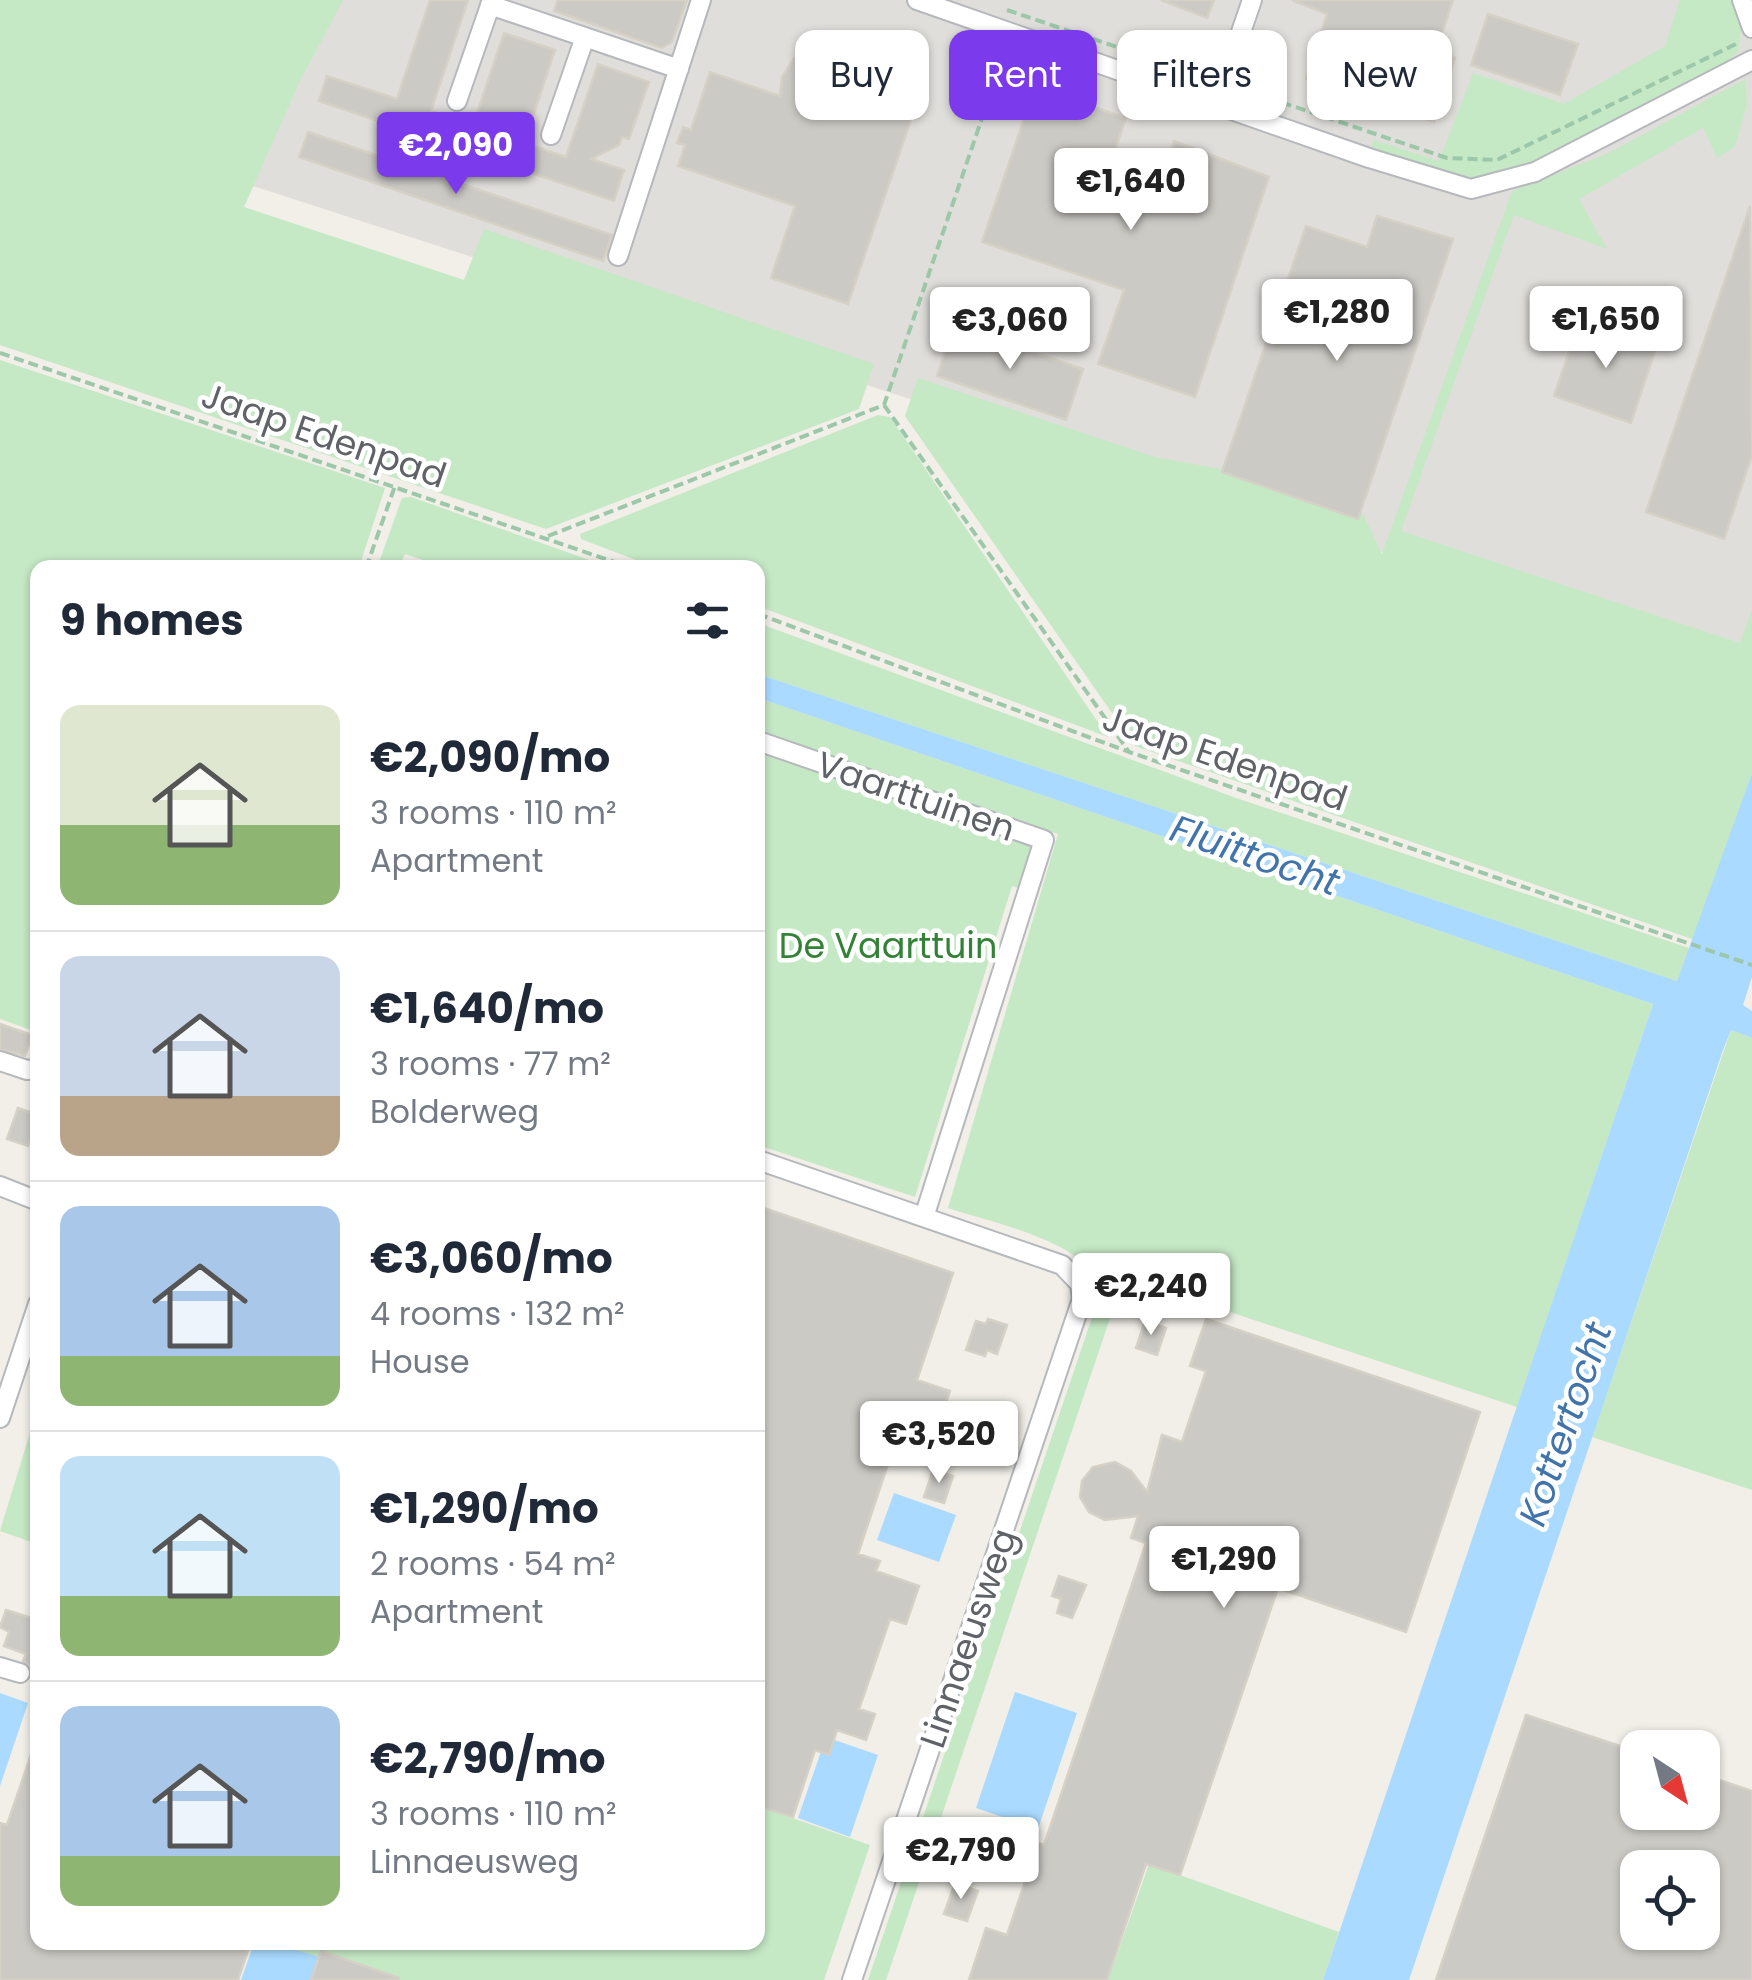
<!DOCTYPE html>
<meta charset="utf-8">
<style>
:root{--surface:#fff;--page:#f2f2f3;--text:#1f2937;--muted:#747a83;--line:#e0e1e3;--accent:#7c3aed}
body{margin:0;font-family:Poppins,sans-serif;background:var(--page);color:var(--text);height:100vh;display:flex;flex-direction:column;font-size:38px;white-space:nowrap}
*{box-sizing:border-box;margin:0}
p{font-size:32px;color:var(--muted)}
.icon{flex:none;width:55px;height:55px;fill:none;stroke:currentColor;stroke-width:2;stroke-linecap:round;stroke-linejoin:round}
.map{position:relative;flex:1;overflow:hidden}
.details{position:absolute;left:30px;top:560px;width:735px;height:1390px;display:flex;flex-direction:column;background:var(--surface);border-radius:20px;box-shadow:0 2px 8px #0004}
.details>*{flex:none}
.hud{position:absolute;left:795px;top:30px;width:805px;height:90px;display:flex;gap:20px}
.needle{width:65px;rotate:144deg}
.controls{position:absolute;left:1620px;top:1730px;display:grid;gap:20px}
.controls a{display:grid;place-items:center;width:100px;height:100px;border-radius:20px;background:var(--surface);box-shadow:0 2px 8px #0004;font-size:50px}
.price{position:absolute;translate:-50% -85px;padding:0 22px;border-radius:10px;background:#fff;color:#222;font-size:32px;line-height:65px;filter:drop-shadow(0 2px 5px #0008)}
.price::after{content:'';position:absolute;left:50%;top:60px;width:30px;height:22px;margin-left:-15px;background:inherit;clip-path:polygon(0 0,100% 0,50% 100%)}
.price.on{background:var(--accent);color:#fff}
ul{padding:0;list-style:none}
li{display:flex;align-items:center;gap:30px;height:250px;padding:0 30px}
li+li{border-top:2px solid var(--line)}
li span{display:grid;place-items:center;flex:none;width:280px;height:200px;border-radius:20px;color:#555}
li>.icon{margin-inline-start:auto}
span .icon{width:120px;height:120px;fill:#fffc;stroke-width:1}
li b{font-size:42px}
h2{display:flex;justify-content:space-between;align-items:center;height:120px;padding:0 30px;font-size:42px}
.pill{padding:0 35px;border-radius:20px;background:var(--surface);box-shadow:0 2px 8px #0004;font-size:35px;line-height:90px}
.pill.on{background:var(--accent);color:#fff}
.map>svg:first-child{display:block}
</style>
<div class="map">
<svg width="1752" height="1980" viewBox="0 0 1752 1980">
<rect width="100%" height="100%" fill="#f1efe8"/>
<path fill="#e0deda" d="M 200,0 L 1752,0 L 1752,672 L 145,151 Z"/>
<path fill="#c5e8c5" d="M 0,0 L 343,0 L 299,83 L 244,207 L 464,280 L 484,229 L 874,364 L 859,409 L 546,529 L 0,345 Z
M 1680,0 L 1731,0 L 1741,28 L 1738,52 L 1720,67 C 1661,98 1543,174 1481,179 C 1443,182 1404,164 1368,153 L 1374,140 L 1439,161 L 1473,73 L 1564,104 L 1665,46 Z
M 1745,79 L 1747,104 L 1735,147 L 1717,158 L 1703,128 L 1579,199 L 1607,249 L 1514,215 L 1401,531 L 1740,643 L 1752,610 L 1752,773 L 1695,940 L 1135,746 L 905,416 L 918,378 L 1155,457 L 1227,470 L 1363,514 L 1382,554 L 1512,191 L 1609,153 Z
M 0,360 L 385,488 L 359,567 L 38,568 L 37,1032 L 0,1019 Z
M 878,415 L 890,417 L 1108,737 L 758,606 L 758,568 L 654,567 L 581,539 L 580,534 Z
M 411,497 L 609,567 L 444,567 L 405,554 L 399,567 L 377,568 L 402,498 Z
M 758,623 L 1239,799 L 1689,948 L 1677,981 L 758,674 Z
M 758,698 L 1653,1004 L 1517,1407 L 1124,1277 L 886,1980 L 868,1980 L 1098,1300 C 1096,1291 1095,1278 1089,1270 C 1067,1238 984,1220 948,1208 L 1058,834 L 758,732 Z
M 758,752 L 1044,848 L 1030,891 L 1012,886 L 915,1197 L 758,1145 Z
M 1731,1030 L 1752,1038 L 1752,1490 L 1592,1437 Z
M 37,1410 L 37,1544 L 0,1531 Z
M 758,1806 L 870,1845 L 824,1980 L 388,1980 L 272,1943 L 758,1942 Z
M 1149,1864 L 1339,1932 L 1323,1980 L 1108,1980 Z"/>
<path fill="#aadaff" d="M 758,674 L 1677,981 L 1752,773 L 1752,977 L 1743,1005 L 1752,1011 L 1752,1038 L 1731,1030 L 1723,1050 L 1409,1980 L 1323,1980 L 1653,1004 L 758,698 Z
M 894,1493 L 956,1515 L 939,1562 L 877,1540 Z
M 1015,1692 L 1077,1713 L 1038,1829 L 976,1808 Z
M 0,1693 L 28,1703 L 0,1786 Z
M 826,1737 L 878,1755 L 850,1837 L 798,1818 Z
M 254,1943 L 272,1943 L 319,1957 L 311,1980 L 241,1980 Z"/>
<path fill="#cccac5" stroke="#d6d1c6" stroke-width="2.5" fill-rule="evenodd" d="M 430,0 L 468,0 L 431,111 L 473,125 L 504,33 L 555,50 L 524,143 L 566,157 L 598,64 L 649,82 L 629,139 L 622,137 L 619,145 L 591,159 L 624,170 L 614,201 L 319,101 L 327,76 L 397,99 Z
M 558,0 L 687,0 L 672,42 L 662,48 L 554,11 Z
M 1161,0 L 1214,0 L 1207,18 Z
M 1292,0 L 1453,0 L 1436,51 L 1455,58 L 1434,122 L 1306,79 L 1327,14 Z
M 1488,14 L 1578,44 L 1560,95 L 1471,65 Z
M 794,58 L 848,85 L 916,105 L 848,304 L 771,278 L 795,206 L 678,166 L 685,145 L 677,143 L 683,127 L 691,130 L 710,72 L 780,96 L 782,77 Z
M 1047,91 L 1126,118 L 1113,156 L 1163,173 L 1174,141 L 1269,177 L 1195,397 L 1098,364 L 1124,290 L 982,242 L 1026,113 L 1039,117 Z
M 308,132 L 612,235 L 603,261 L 299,157 Z
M 1750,206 L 1752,455 L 1724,539 L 1646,512 Z
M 1377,216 L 1453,239 L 1358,519 L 1222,472 L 1306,226 L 1367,247 Z
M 1580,319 L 1657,345 L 1631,423 L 1554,396 Z
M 954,325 L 1083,369 L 1066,420 L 937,376 Z
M 0,1024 L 32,1035 L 25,1056 L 0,1049 Z
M 18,1108 L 38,1115 L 28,1146 L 7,1139 Z
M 758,1206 L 953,1273 L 917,1380 L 950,1391 L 925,1463 L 892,1452 L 858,1554 L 880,1561 L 876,1571 L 919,1586 L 906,1624 L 890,1619 L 859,1709 L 875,1714 L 866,1740 L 837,1730 L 829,1755 L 815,1750 L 793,1817 L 758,1806 Z
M 988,1319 L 1007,1325 L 997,1354 L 987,1350 L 985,1356 L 966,1350 L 976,1321 L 986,1324 Z
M 1206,1319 L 1480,1412 L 1406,1632 L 1278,1588 L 1180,1875 L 1146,1864 L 1107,1980 L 969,1980 L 986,1928 L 1007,1935 L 1038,1843 L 1044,1845 L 1146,1543 L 1131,1538 L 1138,1516 L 1105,1520 L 1089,1512 L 1080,1497 L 1082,1481 L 1093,1467 L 1115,1462 L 1131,1471 L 1147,1492 L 1162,1435 L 1182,1442 L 1206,1371 L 1190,1366 Z
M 1145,1321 L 1166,1328 L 1157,1355 L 1136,1348 Z
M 933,1470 L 953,1476 L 944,1503 L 924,1497 Z
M 1059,1576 L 1086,1585 L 1072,1618 L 1057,1613 L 1061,1599 L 1052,1596 Z
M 6,1610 L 38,1620 L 38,1672 L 23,1661 L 26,1654 L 4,1646 L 9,1632 L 0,1627 Z
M 1526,1715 L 1638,1752 L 1638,1812 L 1702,1812 L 1702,1774 L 1752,1791 L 1752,1980 L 1436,1980 ZM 1638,1868 L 1702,1868 L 1702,1932 L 1638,1932 Z
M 35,1743 L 38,1942 L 251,1942 L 238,1980 L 0,1980 L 0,1823 L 7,1825 Z
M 955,1883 L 978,1891 L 967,1921 L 944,1914 Z
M 321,1951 L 399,1978 L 398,1980 L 311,1980 Z"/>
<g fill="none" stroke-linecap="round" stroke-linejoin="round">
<g stroke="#b5b8bc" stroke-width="22">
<path id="minor" d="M 917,0 L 1369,158 L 1471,189 L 1535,172 L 1752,60
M 1742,0 L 1752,28
M 490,5 L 679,69
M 457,101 L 492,0
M 1217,102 L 1252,0
M 551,135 L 585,37
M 618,256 L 701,0
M 758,741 L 1044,840 L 925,1214
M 0,1061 L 27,1070 L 38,1069
M 758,1160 L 1062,1265 L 1080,1284 L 1082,1299 L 852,1980
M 0,1186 L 38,1201
M 0,1418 L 38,1304
M 0,1667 L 20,1673"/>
</g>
<path stroke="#9cc7a9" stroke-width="4" stroke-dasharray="10 5" stroke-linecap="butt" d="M 1007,10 L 1206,77
M 1208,68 L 1217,40
M 1239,88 L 1447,158 L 1497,160 L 1740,42
M 0,353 L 632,568
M 884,405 L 1129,752
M 548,536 L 884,405 L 1005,51
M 366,568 L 395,486
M 758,614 L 1129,752 L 1752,965"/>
<use href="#minor" stroke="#fff" stroke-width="18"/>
</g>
<g text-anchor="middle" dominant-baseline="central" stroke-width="9" stroke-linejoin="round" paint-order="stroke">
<g font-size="35" fill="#5f6368" stroke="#fff">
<text transform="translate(324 435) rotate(19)">Jaap Edenpad</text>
<text transform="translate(1225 758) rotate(19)">Jaap Edenpad</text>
<text transform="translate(916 796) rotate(19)">Vaarttuinen</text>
<text transform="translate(968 1638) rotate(-71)">Linnaeusweg</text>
</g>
<g font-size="35" fill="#348238" stroke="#fff">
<text x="888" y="945">De Vaarttuin</text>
</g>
<g font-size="38" font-style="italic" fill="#4174aa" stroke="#fff">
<text transform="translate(1255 855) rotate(19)">Fluittocht</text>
<text transform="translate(1565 1424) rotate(-71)">Kottertocht</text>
</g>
</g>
</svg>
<div class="controls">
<a><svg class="needle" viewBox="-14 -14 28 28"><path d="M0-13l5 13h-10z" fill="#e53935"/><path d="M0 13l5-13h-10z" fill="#747a83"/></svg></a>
<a><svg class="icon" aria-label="locate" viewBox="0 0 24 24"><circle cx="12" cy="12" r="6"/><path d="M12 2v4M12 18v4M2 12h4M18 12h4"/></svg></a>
</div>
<b class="price on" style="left:456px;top:197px">€2,090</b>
<b class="price" style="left:1131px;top:233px">€1,640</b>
<b class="price" style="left:1337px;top:364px">€1,280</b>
<b class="price" style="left:1606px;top:371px">€1,650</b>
<b class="price" style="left:1010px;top:372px">€3,060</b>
<b class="price" style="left:1151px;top:1338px">€2,240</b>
<b class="price" style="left:939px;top:1486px">€3,520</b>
<b class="price" style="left:1224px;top:1611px">€1,290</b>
<b class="price" style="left:961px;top:1902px">€2,790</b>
<div class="hud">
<a class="pill">Buy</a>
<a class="pill on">Rent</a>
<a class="pill">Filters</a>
<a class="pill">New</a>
</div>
<section class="details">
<h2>9 homes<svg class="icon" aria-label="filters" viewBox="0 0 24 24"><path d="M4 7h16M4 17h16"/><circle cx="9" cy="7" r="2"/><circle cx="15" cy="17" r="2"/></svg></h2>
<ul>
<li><span style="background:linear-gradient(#dfe7d0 60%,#8fb573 0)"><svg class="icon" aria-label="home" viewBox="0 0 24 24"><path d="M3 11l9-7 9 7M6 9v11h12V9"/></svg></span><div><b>€2,090/mo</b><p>3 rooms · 110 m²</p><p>Apartment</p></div></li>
<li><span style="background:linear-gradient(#c9d6e8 70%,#b9a48a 0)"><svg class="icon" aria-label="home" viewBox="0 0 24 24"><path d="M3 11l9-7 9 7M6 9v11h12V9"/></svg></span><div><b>€1,640/mo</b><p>3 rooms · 77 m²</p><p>Bolderweg</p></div></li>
<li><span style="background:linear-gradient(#a9c7e8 75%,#8fb573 0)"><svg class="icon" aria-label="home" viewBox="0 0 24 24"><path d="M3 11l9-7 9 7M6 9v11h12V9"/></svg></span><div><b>€3,060/mo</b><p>4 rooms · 132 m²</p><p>House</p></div></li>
<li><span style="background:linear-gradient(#bfe0f5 70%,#8fb573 0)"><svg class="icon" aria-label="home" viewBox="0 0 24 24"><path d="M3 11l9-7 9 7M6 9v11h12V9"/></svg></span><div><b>€1,290/mo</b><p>2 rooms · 54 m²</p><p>Apartment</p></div></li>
<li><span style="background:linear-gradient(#a9c7e8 75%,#8fb573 0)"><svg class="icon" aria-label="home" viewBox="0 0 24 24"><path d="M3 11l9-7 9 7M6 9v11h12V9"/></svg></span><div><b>€2,790/mo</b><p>3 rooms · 110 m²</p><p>Linnaeusweg</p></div></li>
</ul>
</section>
</div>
